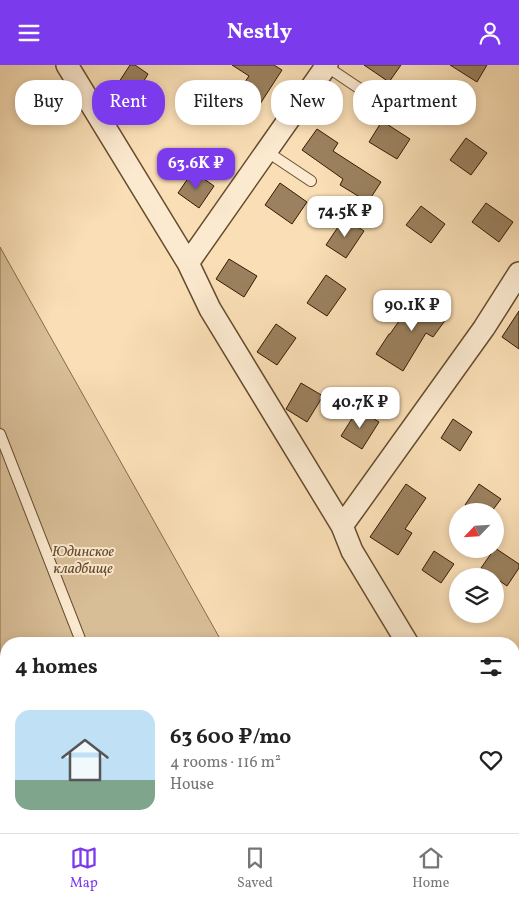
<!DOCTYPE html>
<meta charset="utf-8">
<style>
:root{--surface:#fff;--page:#f2f2f2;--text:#222;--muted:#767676;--line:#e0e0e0;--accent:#7c3aed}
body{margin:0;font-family:Vollkorn,serif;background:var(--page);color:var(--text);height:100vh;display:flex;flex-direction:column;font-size:19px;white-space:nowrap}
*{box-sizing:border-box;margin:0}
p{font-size:16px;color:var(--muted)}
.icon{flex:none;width:28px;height:28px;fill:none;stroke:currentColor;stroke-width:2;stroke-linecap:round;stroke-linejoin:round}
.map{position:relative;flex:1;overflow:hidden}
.side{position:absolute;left:0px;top:572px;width:520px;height:196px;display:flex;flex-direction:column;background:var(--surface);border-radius:20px 20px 0 0;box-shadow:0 2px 8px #0003}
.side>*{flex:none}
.top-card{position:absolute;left:15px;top:15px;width:490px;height:45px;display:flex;gap:10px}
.needle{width:32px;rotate:245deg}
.fabs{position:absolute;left:449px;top:438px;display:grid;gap:10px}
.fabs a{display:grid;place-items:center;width:55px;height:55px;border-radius:50%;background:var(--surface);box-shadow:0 2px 8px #0003;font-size:25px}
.price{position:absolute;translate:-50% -42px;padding:0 11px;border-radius:10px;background:#fff;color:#222;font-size:16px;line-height:32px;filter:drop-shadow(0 1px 2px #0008)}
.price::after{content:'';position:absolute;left:50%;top:30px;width:15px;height:11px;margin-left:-8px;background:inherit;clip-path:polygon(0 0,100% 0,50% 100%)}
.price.current{background:var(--accent);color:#fff}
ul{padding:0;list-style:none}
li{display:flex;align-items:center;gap:15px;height:125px;padding:0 15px}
li span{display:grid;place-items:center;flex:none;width:140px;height:100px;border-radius:15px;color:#555}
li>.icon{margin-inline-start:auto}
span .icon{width:60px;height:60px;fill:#fffc;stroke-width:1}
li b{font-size:21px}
h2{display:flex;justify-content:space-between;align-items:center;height:60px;padding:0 15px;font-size:21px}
.tag{padding:0 18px;border-radius:20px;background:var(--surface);box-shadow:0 2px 8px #0003;font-size:18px;line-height:45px}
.tag.current{background:var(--accent);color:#fff}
header{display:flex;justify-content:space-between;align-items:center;height:65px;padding:0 15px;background:var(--accent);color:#fff;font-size:22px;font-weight:700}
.tab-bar{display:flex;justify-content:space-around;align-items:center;height:70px;border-top:1px solid var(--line);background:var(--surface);font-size:14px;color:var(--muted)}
.tab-bar a{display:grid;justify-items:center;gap:2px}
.tab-bar .current{color:var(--accent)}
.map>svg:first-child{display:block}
</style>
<header><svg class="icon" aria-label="menu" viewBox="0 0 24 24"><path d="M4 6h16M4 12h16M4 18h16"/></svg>Nestly<svg class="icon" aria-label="person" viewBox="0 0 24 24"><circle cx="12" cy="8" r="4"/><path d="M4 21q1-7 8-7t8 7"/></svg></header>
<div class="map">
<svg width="519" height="768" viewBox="0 0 519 768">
<rect width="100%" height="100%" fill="#fadfb6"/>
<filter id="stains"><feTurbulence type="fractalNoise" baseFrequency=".004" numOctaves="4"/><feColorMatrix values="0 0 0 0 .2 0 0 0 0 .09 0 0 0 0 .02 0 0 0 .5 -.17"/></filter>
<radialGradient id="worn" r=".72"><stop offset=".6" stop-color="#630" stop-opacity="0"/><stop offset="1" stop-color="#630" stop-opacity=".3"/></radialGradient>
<path fill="#d8be97" stroke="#866c4c" d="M 0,182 L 223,579 L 6,579 L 6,762 L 190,762 L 191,764 L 178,768 L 0,768 Z"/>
<path fill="#9b815f" stroke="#341b01" d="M 130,0 L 135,0 L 148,9 L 135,31 L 117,20 Z
M 232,0 L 274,0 L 282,5 L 251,53 L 230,38 L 249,11 Z
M 364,0 L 401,0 L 389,17 Z
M 450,0 L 487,0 L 477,17 Z
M 382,56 L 410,74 L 397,94 L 369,77 Z
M 317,64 L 338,78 L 333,86 L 381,117 L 368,137 L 340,120 L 343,114 L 302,85 Z
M 466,73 L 487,88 L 471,110 L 450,95 Z
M 193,106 L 214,121 L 199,143 L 178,128 Z
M 280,118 L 307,137 L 292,159 L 265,140 Z
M 486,138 L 513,157 L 499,177 L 472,157 Z
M 421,141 L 445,159 L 431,178 L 406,160 Z
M 344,153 L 364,166 L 346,193 L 326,180 Z
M 229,194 L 257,211 L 244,232 L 216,214 Z
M 326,210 L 346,224 L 327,251 L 307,238 Z
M 418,229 L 449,250 L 433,272 L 426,268 L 403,306 L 376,289 L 389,269 L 390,269 Z
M 519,246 L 519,284 L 502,272 Z
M 276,259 L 296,273 L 277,300 L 257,287 Z
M 301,318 L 323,331 L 307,357 L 286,344 Z
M 358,344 L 379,357 L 362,384 L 341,371 Z
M 453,354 L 472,367 L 460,386 L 441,373 Z
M 406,419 L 426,433 L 405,464 L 412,468 L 398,490 L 370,472 Z
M 479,419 L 501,434 L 492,446 L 474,446 L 465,440 Z
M 495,483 L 519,499 L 519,503 L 507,521 L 481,503 Z
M 434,486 L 454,499 L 441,518 L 422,505 Z"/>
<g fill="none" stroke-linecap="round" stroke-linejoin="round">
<g stroke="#664c2e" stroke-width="12">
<path id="service" d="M 326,1 L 375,34
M 266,86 L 311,116
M 0,369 L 82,579
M 181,762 L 184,768"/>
</g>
<g stroke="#664c2e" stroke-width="24">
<path id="minor" d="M 67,0 L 188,198 L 210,244 L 342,461 L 352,486 L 408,579
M 188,198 L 327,0
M 342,461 L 484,263 L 519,208
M 514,704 L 519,696
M 471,768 L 474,762"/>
</g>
<use href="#service" stroke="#fcead0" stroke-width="10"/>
<use href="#minor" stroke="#fcead0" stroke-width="21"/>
</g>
<g text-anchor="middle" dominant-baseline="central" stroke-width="4" stroke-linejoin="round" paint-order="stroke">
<g font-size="15" font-style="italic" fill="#654c2e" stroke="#fcead0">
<text x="83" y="487">Юдинское<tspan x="83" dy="17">кладбище</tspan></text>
</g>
</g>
<rect width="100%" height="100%" filter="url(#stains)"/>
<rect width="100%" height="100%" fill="url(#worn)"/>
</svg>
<div class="fabs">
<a><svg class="needle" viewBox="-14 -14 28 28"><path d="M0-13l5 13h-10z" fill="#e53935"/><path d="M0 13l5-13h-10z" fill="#767676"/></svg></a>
<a><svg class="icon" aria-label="layers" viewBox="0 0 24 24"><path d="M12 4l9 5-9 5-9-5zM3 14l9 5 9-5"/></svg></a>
</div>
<b class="price current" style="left:196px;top:125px">63.6K ₽</b>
<b class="price" style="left:345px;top:173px">74.5K ₽</b>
<b class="price" style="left:412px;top:267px">90.1K ₽</b>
<b class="price" style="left:360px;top:364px">40.7K ₽</b>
<div class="top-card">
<a class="tag">Buy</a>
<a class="tag current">Rent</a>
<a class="tag">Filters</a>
<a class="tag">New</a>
<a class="tag">Apartment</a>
</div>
<section class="side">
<h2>4 homes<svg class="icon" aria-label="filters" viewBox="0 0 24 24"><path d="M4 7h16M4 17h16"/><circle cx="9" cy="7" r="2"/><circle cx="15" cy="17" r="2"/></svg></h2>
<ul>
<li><span style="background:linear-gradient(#bfe0f5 70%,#7fa58c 0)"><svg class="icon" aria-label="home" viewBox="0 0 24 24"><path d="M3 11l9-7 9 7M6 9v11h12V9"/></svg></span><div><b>63 600 ₽/mo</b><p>4 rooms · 116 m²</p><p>House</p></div><svg class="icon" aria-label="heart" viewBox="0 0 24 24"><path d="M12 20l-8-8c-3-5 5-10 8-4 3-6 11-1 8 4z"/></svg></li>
</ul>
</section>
</div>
<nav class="tab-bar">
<a class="current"><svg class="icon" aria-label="map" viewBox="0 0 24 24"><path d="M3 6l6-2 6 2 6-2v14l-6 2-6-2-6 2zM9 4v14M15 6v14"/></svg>Map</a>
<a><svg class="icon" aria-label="saved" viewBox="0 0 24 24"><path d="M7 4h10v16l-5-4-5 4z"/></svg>Saved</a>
<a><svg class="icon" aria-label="home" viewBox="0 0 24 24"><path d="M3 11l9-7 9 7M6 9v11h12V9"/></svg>Home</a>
</nav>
